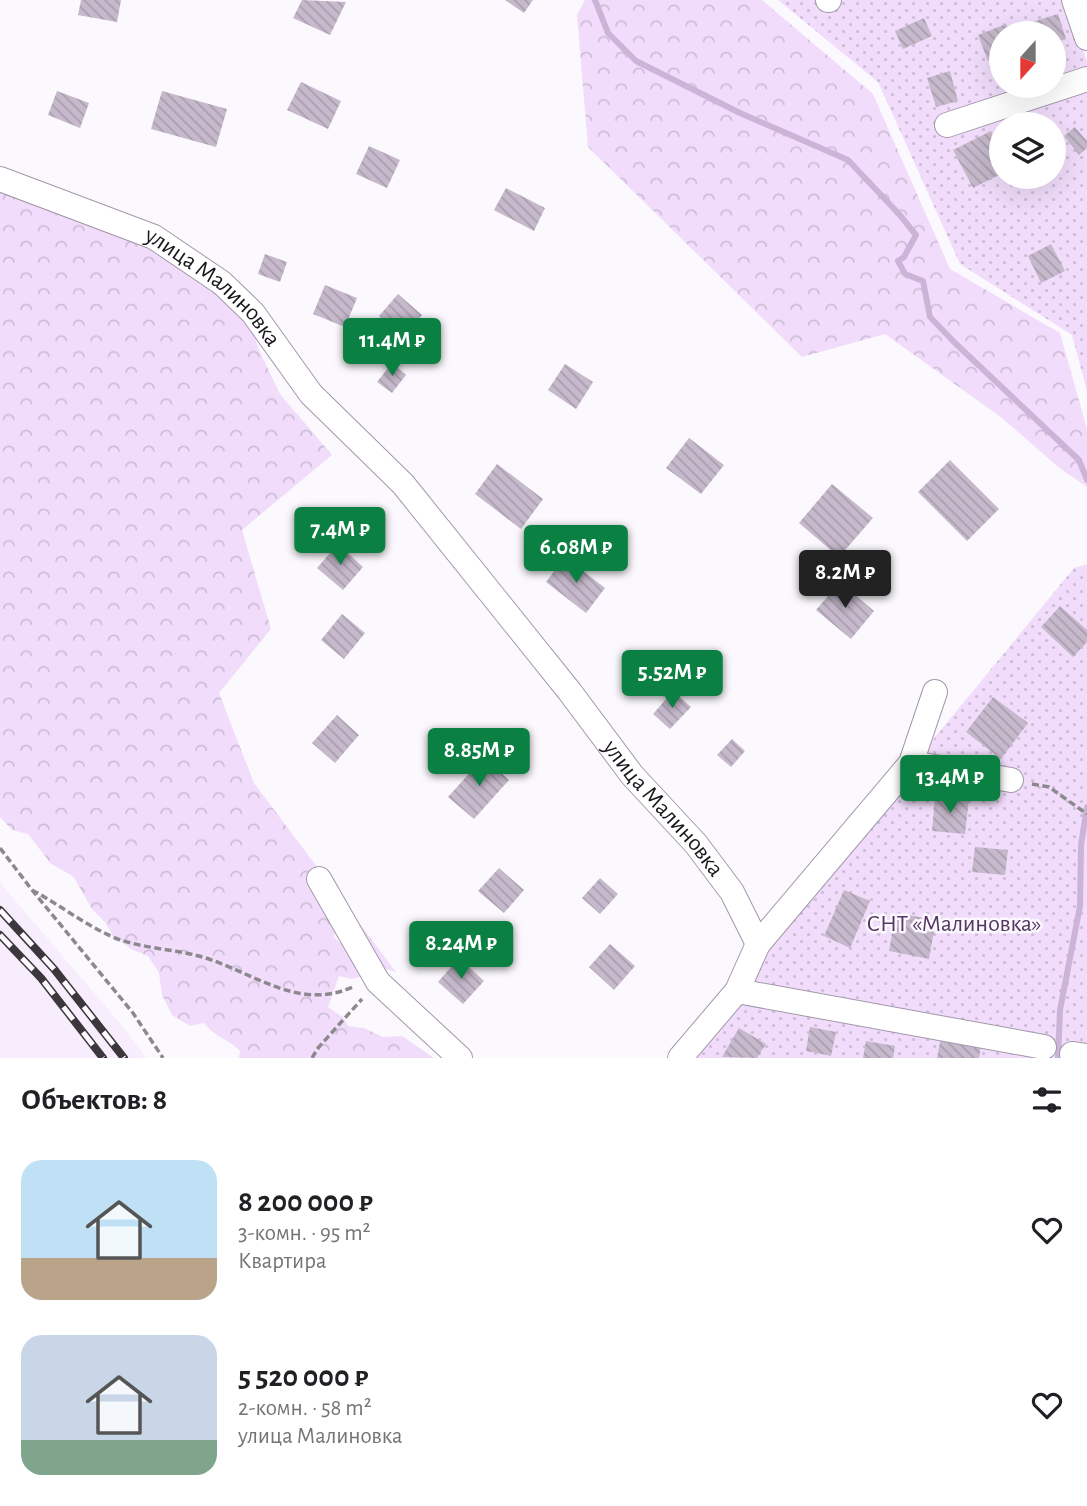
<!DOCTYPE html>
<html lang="ru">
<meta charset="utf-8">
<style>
:root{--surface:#fff;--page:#f2f2f2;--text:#202124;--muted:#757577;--accent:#0b8043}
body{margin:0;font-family:"Alegreya Sans",sans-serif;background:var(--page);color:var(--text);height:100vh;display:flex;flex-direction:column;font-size:26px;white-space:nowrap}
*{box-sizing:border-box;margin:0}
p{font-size:23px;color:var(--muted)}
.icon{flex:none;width:38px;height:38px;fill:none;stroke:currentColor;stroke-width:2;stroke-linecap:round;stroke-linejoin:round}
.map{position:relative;height:1058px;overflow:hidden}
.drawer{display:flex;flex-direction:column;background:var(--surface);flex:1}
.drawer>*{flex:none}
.needle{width:46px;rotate:201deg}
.tools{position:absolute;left:989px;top:21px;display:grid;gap:14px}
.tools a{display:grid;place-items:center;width:77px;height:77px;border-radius:50%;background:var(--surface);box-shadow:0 7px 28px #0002;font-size:35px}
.price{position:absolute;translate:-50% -60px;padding:0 16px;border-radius:7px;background:var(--accent);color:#fff;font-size:23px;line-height:46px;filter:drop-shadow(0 2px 4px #0008)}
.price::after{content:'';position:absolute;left:50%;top:42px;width:21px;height:16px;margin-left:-10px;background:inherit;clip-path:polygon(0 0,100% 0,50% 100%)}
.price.active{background:#222;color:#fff}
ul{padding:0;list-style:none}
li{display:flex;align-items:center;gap:21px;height:175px;padding:0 21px}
li span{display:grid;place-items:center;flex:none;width:196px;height:140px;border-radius:21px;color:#555}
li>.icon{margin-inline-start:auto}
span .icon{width:84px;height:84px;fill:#fffc;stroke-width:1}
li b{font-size:30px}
h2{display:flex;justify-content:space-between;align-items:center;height:84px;padding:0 21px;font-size:30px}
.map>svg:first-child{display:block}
</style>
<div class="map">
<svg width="1087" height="1058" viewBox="0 0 1087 1058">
<defs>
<pattern id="forest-crowns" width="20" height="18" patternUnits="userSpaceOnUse" patternTransform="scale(1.75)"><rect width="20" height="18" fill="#f1ddfb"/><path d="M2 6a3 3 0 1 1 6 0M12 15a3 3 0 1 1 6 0" fill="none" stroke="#cebdd7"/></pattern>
<pattern id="park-dots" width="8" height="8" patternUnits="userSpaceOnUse" patternTransform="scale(1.75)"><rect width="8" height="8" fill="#f1ddfb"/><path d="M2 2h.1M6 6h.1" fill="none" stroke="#cebdd7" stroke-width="1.8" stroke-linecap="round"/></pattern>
<pattern id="building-back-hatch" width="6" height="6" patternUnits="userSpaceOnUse" patternTransform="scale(1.75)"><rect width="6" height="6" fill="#c5b9cb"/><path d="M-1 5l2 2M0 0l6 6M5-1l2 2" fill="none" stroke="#a99eae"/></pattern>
</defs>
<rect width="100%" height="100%" fill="#fbf9fd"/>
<path fill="#f7edfc" d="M 0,883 L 119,1022 L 146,1058 L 0,1058 Z"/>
<path fill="url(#forest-crowns)" d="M 585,0 L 762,0 L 873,94 L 950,269 L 1060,333 L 1087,429 L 1087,487 L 1058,467 L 1002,418 L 885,334 L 802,357 L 588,147 L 577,15 Z
M 0,179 L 163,251 L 236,310 L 253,332 L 259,350 L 280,394 L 332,455 L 242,530 L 271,629 L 219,693 L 254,783 L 396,972 L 383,968 L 336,923 L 334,938 L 347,948 L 365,975 L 352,979 L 339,976 L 328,1007 L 344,1018 L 348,1026 L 364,1028 L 383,1037 L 402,1036 L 434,1058 L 239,1058 L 240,1051 C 226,1037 217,1039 204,1023 L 190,1026 L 172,1015 L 162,995 L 159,973 L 148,956 L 131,949 L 113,936 L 105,922 L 92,909 L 73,876 L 51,864 L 28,834 L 12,830 L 0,817 Z"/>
<path fill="url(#park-dots)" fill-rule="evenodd" d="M 778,0 L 1066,0 L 1087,62 L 1087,391 L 1072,335 L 960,264 L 878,82 ZM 1001,33 L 1054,33 L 1054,86 L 1001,86 ZM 1001,124 L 1054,124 L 1054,177 L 1001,177 Z
M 1087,564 L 1087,1058 L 696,1058 L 779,927 L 1074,568 Z"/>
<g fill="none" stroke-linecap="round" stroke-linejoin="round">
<path stroke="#cbb4d7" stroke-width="6" d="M 595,0 L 608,33 L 636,61 L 740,113 L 848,160 L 899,214 L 916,235 L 904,257 L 898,261 L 905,274 L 923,281 L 930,317 L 955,343 L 1079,460 L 1087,480
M 1058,1058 L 1060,1010 L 1080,906 L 1081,845 L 1087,807"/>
</g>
<path fill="url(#building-back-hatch)" d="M 81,0 L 121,0 L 117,22 L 78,15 Z
M 302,0 L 346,2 L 330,35 L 293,18 Z
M 505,0 L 533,0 L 524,13 Z
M 1058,14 L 1066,39 L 1054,43 L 1054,33 L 1036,33 L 1032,22 Z
M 924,18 L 932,36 L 903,49 L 895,31 Z
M 1006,24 L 1010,33 L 1001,33 L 1001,56 L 988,61 L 978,35 Z
M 950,71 L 958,101 L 936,107 L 927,78 Z
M 301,82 L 341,101 L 328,129 L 287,110 Z
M 57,91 L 89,103 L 80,128 L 48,115 Z
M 162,91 L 227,109 L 216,147 L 151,129 Z
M 1075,127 L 1087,141 L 1087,148 L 1079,155 L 1064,136 Z
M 991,131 L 1001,151 L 1001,174 L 973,188 L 953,150 Z
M 369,146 L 400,160 L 387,188 L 356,174 Z
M 506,188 L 545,208 L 534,231 L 494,210 Z
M 1051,244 L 1065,271 L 1041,283 L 1028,256 Z
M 265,254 L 287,262 L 280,282 L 258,274 Z
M 325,285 L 357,298 L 345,327 L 313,314 Z
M 398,294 L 422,315 L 404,336 L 379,316 Z
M 392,363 L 406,375 L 392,393 L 377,382 Z
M 565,364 L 593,382 L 576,409 L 548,390 Z
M 689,438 L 724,465 L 701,494 L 666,468 Z
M 950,460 L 999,509 L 967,541 L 918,492 Z
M 497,464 L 543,499 L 521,529 L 475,494 Z
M 832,484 L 873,518 L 839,557 L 799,523 Z
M 338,544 L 363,567 L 343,590 L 317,568 Z
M 565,557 L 605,588 L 586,613 L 546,582 Z
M 840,582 L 874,611 L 851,639 L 816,610 Z
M 1060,606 L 1087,630 L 1087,642 L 1073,657 L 1041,627 Z
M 342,614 L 365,633 L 344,659 L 321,640 Z
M 673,691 L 691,707 L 670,729 L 653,714 Z
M 993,697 L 1028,723 L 1001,759 L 966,732 Z
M 337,715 L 359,735 L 335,763 L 312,743 Z
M 732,739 L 745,751 L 731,767 L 717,755 Z
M 484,757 L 509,780 L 474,819 L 448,797 Z
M 935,796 L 969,799 L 965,834 L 932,831 Z
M 975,847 L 1008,850 L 1005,875 L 972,872 Z
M 499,868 L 524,890 L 504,913 L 478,891 Z
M 600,878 L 618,894 L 600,914 L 582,898 Z
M 844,890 L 870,901 L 850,948 L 824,936 Z
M 896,913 L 936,920 L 929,959 L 889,951 Z
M 610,944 L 635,966 L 614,990 L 589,967 Z
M 459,958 L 484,981 L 463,1004 L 438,982 Z
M 810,1027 L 836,1032 L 831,1056 L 806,1051 Z
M 739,1028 L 766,1044 L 757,1058 L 722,1057 Z
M 941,1037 L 981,1045 L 979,1058 L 937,1058 Z
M 866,1041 L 895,1046 L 893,1058 L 863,1058 Z"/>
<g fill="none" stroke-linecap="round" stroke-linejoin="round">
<g stroke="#a398aa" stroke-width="26">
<g id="minor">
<path d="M 828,0 L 829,0"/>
<path d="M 1074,0 L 1087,38"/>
<path d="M 947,125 L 1087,79"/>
<path id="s1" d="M 0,179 L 154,237 L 222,283 L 253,313 L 311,394 L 403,484 L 570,692 L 632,775 L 696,844 L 732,892 L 758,944"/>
<path d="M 911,763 L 935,692"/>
<path d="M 319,879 L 378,982 L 460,1058"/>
<path d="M 737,991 L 1044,1047"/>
<path d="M 1072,1054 L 1087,1056"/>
<path d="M 680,1058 L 737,991 L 758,944 L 911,763 L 1011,780"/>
</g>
</g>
<path stroke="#8c898e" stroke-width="3.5" stroke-dasharray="7 3.5" stroke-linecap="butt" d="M 1032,784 L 1049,787 L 1087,814
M 0,848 L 32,890 L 133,1013 L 163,1058
M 32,890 C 60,905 85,925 115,938 C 141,948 172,949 199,956 C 253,971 298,1013 355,986
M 312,1058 L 318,1048 L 362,999"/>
<use href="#minor" stroke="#fff" stroke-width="24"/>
<g stroke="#3b373d" stroke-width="8">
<path id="rail" d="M 0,910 L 54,969 L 124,1058
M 0,935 L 41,978 L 103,1058"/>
</g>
<use href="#rail" stroke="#fbf9fd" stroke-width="5" stroke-dasharray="16" stroke-linecap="butt"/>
</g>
<g text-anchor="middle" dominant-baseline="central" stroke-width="5" stroke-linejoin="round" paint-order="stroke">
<g font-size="24" fill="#1a161c" stroke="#fbf9fd">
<text stroke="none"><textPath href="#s1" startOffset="242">улица Малиновка</textPath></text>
<text stroke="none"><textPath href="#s1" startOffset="934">улица Малиновка</textPath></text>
</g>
<g font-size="24" fill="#543563" stroke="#fbf9fd">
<text x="954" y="924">СНТ «Малиновка»</text>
</g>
</g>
</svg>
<div class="tools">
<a><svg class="needle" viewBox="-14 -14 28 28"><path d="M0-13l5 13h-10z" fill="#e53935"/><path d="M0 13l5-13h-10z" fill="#757577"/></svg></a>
<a><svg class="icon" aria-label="layers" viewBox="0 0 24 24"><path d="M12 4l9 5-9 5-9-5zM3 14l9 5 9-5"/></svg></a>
</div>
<b class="price" style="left:392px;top:378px">11.4M ₽</b>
<b class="price" style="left:340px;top:567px">7.4M ₽</b>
<b class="price" style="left:576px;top:585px">6.08M ₽</b>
<b class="price active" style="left:845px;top:610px">8.2M ₽</b>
<b class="price" style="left:672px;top:710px">5.52M ₽</b>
<b class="price" style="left:479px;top:788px">8.85M ₽</b>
<b class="price" style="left:950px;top:815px">13.4M ₽</b>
<b class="price" style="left:461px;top:981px">8.24M ₽</b>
</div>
<section class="drawer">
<h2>Объектов: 8<svg class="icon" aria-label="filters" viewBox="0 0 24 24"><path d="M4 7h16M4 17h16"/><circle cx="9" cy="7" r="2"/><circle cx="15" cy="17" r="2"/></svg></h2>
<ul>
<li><span style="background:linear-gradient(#bfe0f5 70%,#b9a48a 0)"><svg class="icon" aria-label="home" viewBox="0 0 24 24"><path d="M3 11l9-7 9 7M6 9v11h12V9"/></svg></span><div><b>8 200 000 ₽</b><p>3-комн. · 95 m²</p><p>Квартира</p></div><svg class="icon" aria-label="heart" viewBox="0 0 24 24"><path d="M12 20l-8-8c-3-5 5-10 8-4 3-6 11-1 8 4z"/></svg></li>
<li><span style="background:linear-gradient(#c9d6e8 75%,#7fa58c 0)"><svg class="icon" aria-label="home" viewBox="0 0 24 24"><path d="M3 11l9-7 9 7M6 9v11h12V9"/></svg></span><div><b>5 520 000 ₽</b><p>2-комн. · 58 m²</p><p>улица Малиновка</p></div><svg class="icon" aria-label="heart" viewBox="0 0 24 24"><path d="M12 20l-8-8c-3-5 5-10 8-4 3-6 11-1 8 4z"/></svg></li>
</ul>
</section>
